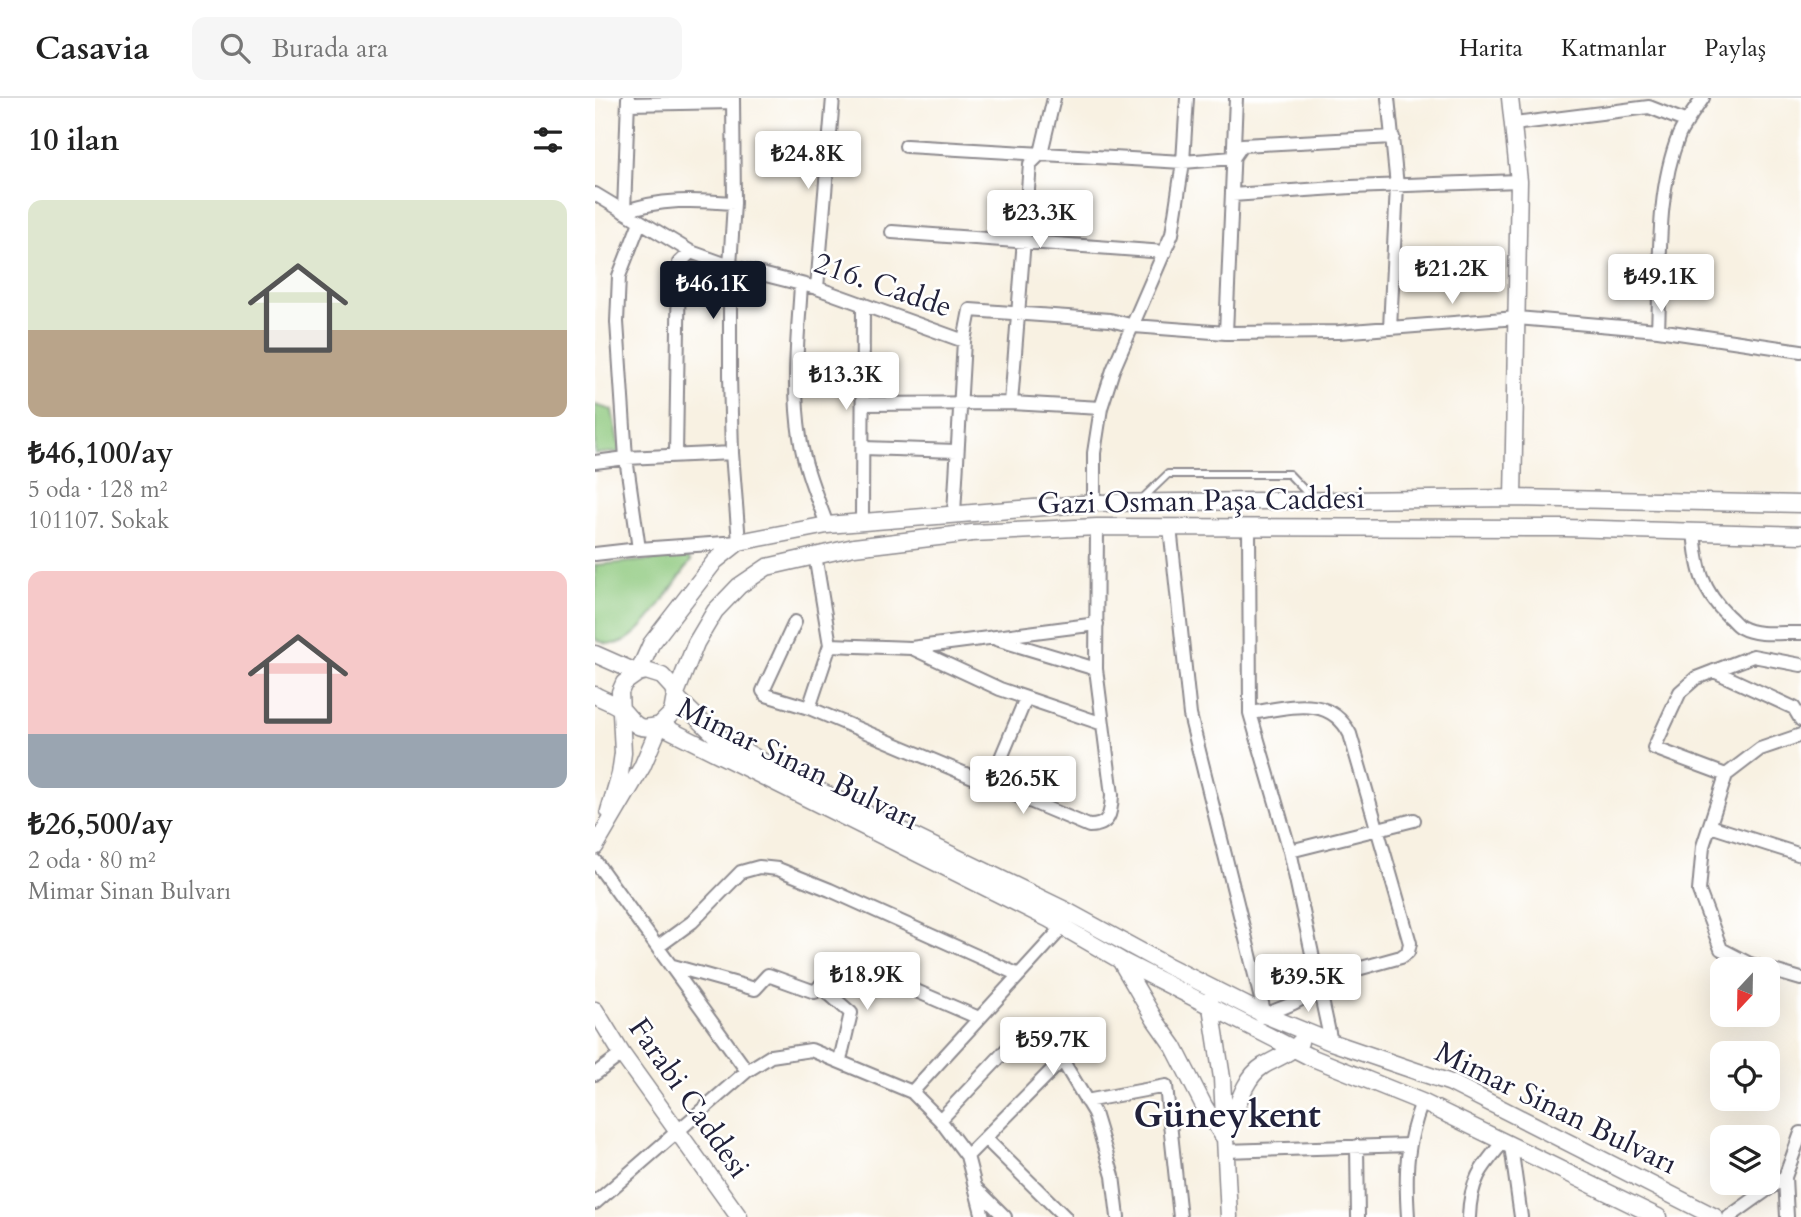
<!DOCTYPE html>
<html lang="tr">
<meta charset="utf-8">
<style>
:root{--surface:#fff;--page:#f6f6f6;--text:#222;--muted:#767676;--line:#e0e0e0;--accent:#111827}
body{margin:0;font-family:Cardo,serif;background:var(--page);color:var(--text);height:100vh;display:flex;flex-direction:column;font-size:26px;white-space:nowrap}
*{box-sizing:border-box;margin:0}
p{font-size:23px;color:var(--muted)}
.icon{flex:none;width:38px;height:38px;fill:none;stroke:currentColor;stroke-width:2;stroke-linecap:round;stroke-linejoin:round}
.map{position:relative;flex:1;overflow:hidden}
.details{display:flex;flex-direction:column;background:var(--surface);width:595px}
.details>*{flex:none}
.needle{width:46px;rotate:202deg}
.tools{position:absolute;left:1115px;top:859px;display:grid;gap:14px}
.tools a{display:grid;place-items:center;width:70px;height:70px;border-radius:14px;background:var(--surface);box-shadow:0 7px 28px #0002;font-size:35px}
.price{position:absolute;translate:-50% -60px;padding:0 16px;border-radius:7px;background:#fff;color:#222;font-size:23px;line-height:46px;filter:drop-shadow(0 2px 4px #0008)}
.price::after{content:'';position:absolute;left:50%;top:42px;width:21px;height:16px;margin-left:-10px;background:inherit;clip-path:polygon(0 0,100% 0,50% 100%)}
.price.on{background:var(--accent);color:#fff}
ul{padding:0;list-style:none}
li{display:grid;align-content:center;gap:14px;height:371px;padding:0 28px}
li span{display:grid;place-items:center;height:217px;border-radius:14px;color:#555}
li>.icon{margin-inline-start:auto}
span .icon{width:126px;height:126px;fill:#fffc;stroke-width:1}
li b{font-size:30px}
h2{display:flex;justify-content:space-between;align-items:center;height:84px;padding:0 28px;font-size:30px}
header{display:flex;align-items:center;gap:42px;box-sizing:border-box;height:98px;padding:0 35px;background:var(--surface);border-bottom:2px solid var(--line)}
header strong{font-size:33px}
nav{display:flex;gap:38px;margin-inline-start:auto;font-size:24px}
.search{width:490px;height:63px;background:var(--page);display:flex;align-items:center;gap:18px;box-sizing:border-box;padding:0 24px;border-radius:14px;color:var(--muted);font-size:26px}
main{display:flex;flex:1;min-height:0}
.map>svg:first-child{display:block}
</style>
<header>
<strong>Casavia</strong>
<div class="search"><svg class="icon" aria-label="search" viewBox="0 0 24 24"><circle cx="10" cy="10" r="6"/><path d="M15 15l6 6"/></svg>Burada ara</div>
<nav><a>Harita</a><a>Katmanlar</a><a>Paylaş</a></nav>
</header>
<main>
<section class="details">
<h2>10 ilan<svg class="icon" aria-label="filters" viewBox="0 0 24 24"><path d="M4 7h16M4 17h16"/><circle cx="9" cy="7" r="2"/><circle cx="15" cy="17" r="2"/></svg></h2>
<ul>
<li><span style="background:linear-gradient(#dfe7d0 60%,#b9a48a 0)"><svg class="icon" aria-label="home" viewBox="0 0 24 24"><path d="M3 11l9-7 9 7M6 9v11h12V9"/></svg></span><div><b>₺46,100/ay</b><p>5 oda · 128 m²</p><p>101107. Sokak</p></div></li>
<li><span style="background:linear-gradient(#f6c9c9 75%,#9aa5b1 0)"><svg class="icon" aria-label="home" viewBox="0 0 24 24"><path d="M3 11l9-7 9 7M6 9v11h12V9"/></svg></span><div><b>₺26,500/ay</b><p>2 oda · 80 m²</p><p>Mimar Sinan Bulvarı</p></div></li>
</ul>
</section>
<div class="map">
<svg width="1206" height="1119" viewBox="0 0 1206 1119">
<rect width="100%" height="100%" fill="#fff"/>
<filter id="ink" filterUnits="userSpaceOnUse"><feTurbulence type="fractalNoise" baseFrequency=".0143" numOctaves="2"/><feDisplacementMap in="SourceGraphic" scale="14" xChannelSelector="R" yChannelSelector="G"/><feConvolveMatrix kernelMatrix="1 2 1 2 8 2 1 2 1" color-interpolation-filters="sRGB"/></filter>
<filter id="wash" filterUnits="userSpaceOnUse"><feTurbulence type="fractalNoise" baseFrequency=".00686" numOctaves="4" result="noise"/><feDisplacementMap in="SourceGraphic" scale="28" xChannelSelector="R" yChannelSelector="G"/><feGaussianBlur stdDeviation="1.57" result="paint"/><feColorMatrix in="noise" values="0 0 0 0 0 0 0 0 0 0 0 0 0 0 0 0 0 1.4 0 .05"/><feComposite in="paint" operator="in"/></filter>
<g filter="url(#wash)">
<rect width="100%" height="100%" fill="#f8f1e2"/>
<path fill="#8dc87d" stroke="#58755c" stroke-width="2" d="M 0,307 L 17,312 L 25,354 L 0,356 Z
M 92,459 L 96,463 C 81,483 49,536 27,544 C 16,548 10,546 0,541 L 0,467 Z"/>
</g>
<g filter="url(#ink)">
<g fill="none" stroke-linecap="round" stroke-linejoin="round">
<g stroke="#8d8a8e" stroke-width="10">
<path id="lane" d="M 547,401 L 573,376 L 694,376 L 718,401"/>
</g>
<g stroke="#8d8a8e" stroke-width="16">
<path id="street" d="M 33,0 L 29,114 C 64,100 102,102 139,105
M 793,0 L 802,88 L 795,230
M 33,6 L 138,4
M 919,26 L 1054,9 L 1092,24
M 311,48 L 588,64 L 638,60 L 647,47 L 798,39
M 0,96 L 96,154 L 135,168 L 222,190 L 369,243
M 637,97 L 756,89 L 924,83
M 297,134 L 570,154
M 206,187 C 203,237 197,289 205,339 C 209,369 222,399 232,427
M 222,190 L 238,0
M 1063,232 C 1066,169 1060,97 1084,37 C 1090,24 1100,12 1108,0
M 631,235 L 641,0
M 416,305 L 435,66 L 446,55 L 459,0
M 268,306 L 416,305 L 506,310
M 268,350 L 362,353
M 81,357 L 84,165 L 96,154
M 0,364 L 31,360 L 137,355
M 499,405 L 499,355 L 506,310 L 518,272 L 577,136 L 588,64 L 592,0
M 359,415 L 369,243 L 375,212 L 515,222 L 539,228 L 631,235 L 744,234 L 922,220 L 1063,232 L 1206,253
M 267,423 L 268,206
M 575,429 L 595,617 L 670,917
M 654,429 L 655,615 L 695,753 L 736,944
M 1099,433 C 1102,469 1106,492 1133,518 C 1137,521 1141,527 1145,529 C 1163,539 1187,534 1206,535
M 44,451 L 31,360 L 22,224 L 24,178 L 45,124
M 0,456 L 44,451 L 144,444 L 137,355 L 135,277 L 135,168 L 139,105 L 138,0
M 220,457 L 235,547 L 214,610 L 494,728 C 515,728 516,715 517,697 L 501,571 L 502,429
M 200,524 L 168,593 L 171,597 L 214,610
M 401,541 L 501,571
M 235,547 L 316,550 L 502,526
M 317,550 L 405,591 L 508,626
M 1119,573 L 1199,610 L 1206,622
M 655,615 C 693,610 734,595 755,636 L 815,845 L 813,854 L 806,859 L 723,882 C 713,905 687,908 666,919
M 1206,637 L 1165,651 L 1131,677 L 1108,748 L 1104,793 L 1126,851 L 1155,866 L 1206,881
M 1131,677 L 1059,650 L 1085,594 L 1101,580 L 1158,558 L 1206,567
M 395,686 L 431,600
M 1115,728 L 1206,757
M 695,753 L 819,722
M 0,763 L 152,973
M 64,848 L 97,824 L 146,774 L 164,769 L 183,771 L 235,792 L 424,877
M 78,868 L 160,891 L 173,877 L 220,894 L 238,872 L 270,871 L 384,920
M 225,888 L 256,915 L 245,962
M 0,976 L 27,956
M 317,994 L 467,830
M 491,1003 L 571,988 L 585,1119
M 345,1022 L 434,928 L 452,937 L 499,1015 L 518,1078 L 523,1119
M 391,1041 L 470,1119
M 762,1048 L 763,1119
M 916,1048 L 926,1119
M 630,1053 L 814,1047
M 372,1058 L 467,962
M 380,1089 L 410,1119
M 0,1105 L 152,973 L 176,958 L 216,952 L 317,994 L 345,1022 L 372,1058 L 388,1119
M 813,1119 C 810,1074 811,1046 827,1004
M 874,1119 C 875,1083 886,1070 908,1044
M 1134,1119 L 1190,1079
M 1192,1119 L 1190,1079 L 1206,1035"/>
</g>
<g stroke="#8d8a8e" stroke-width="19">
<path id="secondary" d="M 915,0 L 924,83 L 918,400
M 0,556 L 43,575 L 51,573 L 67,578 L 78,590 L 80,598 L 120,637 L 196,679 L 470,812 L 571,867 L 670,917 L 736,944 L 856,985 L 1120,1119
M 43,575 L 56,546 L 120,463 L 144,444 L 232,427 L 499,405 L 918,400 L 1206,406
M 0,597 C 8,602 20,605 26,611 C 41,626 40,634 65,627 L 454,821 L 525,862 L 713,958 L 827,1004 L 1063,1119
M 14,713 L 25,676 L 28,655 L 25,594 L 29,585 L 43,575
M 0,749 L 47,669 L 65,627 L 77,615 L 80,598 L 101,545 L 120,513 L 144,488 L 172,469 L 259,449 L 377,435 L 502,429 L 970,430 L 1206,437
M 525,862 L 560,922 L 579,949 L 609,1008 L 628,1038
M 615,902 L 627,980 L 634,1119
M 0,912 L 27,956 L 144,1119
M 632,1034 C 641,1014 648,980 668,968 C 681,960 695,956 705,944"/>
</g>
<use href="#lane" stroke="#fff" stroke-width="6"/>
<use href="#street" stroke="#fff" stroke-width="12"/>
<use href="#secondary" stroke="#fff" stroke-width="16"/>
</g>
</g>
<g text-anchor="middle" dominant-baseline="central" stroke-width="5" stroke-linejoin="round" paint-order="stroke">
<g font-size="30" fill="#22223b" stroke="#fff">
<text transform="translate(288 187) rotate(19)">216. Cadde</text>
<text transform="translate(606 403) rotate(-1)">Gazi Osman Paşa Caddesi</text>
<text transform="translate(203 666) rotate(26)">Mimar Sinan Bulvarı</text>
<text transform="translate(94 1000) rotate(55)">Farabi Caddesi</text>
<text transform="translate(961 1010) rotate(26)">Mimar Sinan Bulvarı</text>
</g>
<g font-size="37" font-weight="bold" fill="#22223b" stroke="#fff">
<text x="632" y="1017">Güneykent</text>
</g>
</g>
</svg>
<div class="tools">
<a><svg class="needle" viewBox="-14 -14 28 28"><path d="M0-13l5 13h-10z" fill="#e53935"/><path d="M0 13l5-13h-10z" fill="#767676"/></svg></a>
<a><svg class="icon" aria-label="locate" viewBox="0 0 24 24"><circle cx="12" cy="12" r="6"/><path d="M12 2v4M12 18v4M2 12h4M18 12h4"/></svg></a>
<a><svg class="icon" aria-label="layers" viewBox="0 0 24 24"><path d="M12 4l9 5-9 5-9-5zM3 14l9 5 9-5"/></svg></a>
</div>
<b class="price" style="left:213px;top:93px">₺24.8K</b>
<b class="price" style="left:445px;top:152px">₺23.3K</b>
<b class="price" style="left:857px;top:208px">₺21.2K</b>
<b class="price" style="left:1066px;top:216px">₺49.1K</b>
<b class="price on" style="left:118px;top:223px">₺46.1K</b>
<b class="price" style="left:251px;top:314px">₺13.3K</b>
<b class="price" style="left:428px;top:718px">₺26.5K</b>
<b class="price" style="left:272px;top:914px">₺18.9K</b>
<b class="price" style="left:713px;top:916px">₺39.5K</b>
<b class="price" style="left:458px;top:979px">₺59.7K</b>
</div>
</main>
